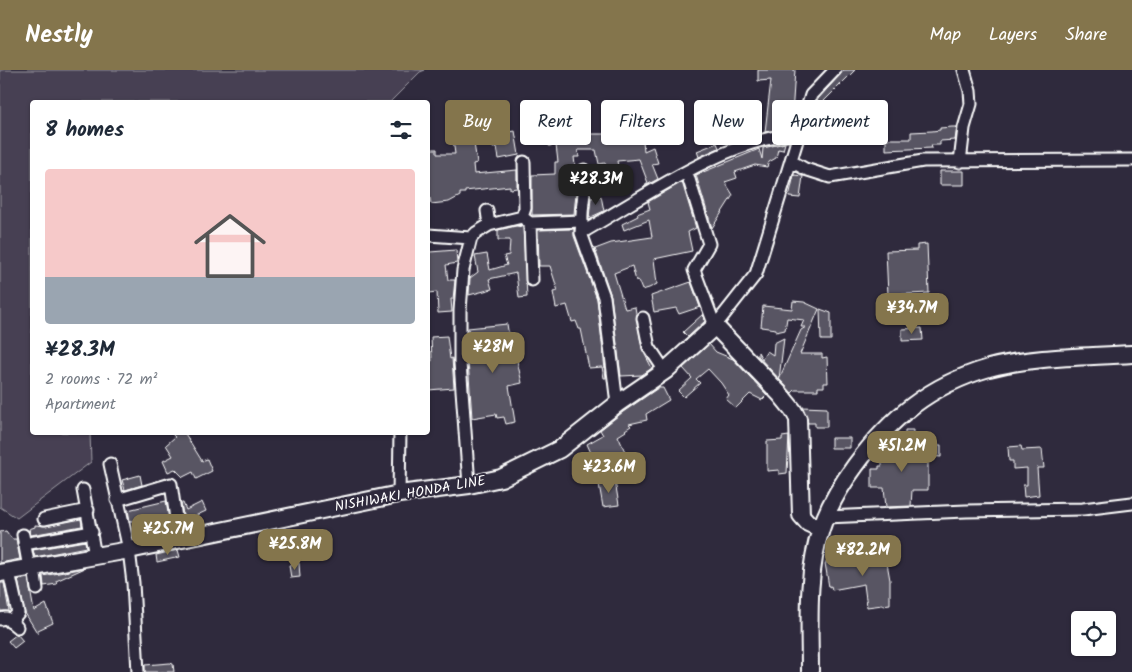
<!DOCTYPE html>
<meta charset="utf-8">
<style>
:root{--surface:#fff;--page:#f2f2f3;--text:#1f2937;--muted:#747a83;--accent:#84754c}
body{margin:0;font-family:Kalam,sans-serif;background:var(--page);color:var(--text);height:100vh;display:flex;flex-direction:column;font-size:19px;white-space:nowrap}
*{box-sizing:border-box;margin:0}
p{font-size:16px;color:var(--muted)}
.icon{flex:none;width:28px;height:28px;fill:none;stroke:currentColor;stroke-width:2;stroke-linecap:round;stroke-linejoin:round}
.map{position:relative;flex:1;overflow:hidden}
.drawer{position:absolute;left:30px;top:30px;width:400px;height:335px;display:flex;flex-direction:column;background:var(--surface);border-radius:5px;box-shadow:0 1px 4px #0004}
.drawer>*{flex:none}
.hud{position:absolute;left:445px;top:30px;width:475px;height:45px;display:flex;gap:10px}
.buttons{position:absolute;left:1071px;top:541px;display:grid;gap:10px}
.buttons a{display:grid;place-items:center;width:45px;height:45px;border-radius:5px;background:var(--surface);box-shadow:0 1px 4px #0004;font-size:25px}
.price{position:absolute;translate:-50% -42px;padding:0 11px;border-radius:10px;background:var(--accent);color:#fff;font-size:16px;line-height:32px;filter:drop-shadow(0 1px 2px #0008)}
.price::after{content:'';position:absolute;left:50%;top:30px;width:15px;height:11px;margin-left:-8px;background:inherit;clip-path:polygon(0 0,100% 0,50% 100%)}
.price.active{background:#222;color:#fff}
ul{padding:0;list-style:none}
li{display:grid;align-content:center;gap:10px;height:265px;padding:0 15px}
li span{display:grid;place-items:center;height:155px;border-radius:5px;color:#555}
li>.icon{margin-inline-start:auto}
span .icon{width:90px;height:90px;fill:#fffc;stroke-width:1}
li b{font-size:21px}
h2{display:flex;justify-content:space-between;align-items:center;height:60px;padding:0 15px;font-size:21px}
.tag{padding:0 18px;border-radius:5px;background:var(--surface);box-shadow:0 1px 4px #0004;font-size:18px;line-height:45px}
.tag.active{background:var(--accent);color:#fff}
header{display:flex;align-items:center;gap:30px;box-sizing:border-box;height:70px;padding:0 25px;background:var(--accent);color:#fff}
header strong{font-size:24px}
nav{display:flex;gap:28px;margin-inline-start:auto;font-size:18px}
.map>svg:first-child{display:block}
</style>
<header>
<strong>Nestly</strong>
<nav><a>Map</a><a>Layers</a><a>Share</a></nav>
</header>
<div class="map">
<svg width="1132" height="602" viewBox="0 0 1132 602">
<rect width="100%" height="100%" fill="#2f2a3d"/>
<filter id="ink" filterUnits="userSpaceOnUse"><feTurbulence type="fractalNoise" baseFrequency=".02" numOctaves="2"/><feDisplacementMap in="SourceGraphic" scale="10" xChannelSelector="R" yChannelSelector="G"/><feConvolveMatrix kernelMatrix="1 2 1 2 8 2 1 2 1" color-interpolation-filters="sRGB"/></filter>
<g filter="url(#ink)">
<path fill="#464152" stroke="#a2a0a8" d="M 0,0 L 425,0 L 420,2 L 390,32 L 32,32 L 32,362 L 90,363 L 91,392 L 17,448 L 0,437 Z"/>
<path fill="#595564" stroke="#fff" d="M 758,0 L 795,0 L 792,45 L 782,45 L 783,59 L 765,62 L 771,10 L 758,11 Z
M 844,0 L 855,0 L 819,36 L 816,33 L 818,29 Z
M 753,39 L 757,64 L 734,72 L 731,52 L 741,50 L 740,41 Z
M 501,45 L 504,59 L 507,59 L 507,62 L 515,61 L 519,85 L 499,89 L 497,77 L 493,78 L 489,48 Z
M 564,51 L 571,51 L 575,64 L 614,64 L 615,71 L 643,71 L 644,81 L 653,77 L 658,93 L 652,94 L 658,109 L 643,117 L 648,113 L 639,89 L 617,91 L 621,110 L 609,112 L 605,93 L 599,94 L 596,80 L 578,80 L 579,87 L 574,87 L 577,112 L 574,144 L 532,145 L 532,105 L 555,104 L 555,92 L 558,92 L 556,75 L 549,76 L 548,55 L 564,54 Z
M 952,57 L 957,57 L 955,70 L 940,71 L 940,75 L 931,75 L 932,78 L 886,80 L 886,69 L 911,69 L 911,62 L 932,61 L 940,60 L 940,58 Z
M 473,67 L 477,93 L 473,94 L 474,104 L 517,100 L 517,118 L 510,119 L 510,116 L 465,121 L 465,123 L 460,123 L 460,126 L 449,132 L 431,134 L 430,128 L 428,128 L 429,79 L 437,79 L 437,84 L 455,84 L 453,69 Z
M 717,73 L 719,78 L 699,87 L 697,81 Z
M 785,73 L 783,80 L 778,79 L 776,88 L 769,92 L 767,97 L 755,95 L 735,102 L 737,108 L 725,112 L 733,125 L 712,158 L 696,105 L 759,79 L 762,89 L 763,78 Z
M 940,101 L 964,101 L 964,115 L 940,115 Z
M 794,105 L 803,106 L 800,128 L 789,127 Z
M 682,112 L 696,158 L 688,162 L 692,181 L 654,189 L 657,214 L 649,218 L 642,220 L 638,210 L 636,211 L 632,196 L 614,203 L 625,239 L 635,237 L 642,279 L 652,298 L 642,305 L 621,306 L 611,226 L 595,179 L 611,173 L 652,167 L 649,150 L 624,160 L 622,154 L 638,146 L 637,144 L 650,139 L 648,132 Z
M 601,126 L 604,141 L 589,148 L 591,128 Z
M 516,156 L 523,157 L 527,227 L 519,228 L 516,203 L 489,209 L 492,219 L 469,225 L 470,208 L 478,202 L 475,186 L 487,184 L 490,200 L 507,195 L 504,186 L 509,185 L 510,170 L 498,170 L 498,160 Z
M 574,159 L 574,166 L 597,229 L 606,308 L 604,308 L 602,297 L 589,298 L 581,259 L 579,259 L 576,251 L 572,252 L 567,235 L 556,238 L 553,222 L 558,221 L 550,196 L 539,196 L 538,160 Z
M 927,174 L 929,223 L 888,225 L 886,181 L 917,180 L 917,175 Z
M 456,180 L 457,193 L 446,195 L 448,210 L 455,210 L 453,229 L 451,229 L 452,242 L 438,243 L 437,222 L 428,223 L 428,184 L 430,182 Z
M 691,212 L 700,237 L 679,244 L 676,238 L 654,242 L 651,226 Z
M 793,231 L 804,232 L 819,239 L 800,284 L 822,284 L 822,288 L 827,287 L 828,313 L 824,313 L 824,317 L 818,317 L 818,320 L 795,320 L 792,323 L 779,309 L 801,260 L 806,257 L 801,257 L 804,250 L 787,248 L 785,260 L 776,262 L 776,259 L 761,257 L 763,236 L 792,239 Z
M 820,239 L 831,243 L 831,270 L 821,270 Z
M 703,244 L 705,251 L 688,267 L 683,262 Z
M 507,254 L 509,267 L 504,267 L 507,283 L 515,282 L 522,313 L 509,316 L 515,352 L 506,354 L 504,347 L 497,348 L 496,344 L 472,348 L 468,291 L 484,287 L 482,271 L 470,273 L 468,258 Z
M 922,258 L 923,270 L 902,271 L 902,259 Z
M 447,266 L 450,289 L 452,288 L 454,318 L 428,320 L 428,291 L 432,291 L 431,267 Z
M 784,268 L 779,309 L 758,286 L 758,282 L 762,289 L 767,281 L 773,285 L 774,273 Z
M 709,274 L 716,282 L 733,289 L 767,325 L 762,330 L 750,324 L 736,338 L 726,329 L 729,325 L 721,313 L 708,299 L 696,309 L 700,313 L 684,327 L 678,321 L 692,308 L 683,298 Z
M 658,318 L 663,318 L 669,330 L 646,344 L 647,350 L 629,354 L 631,356 L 625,360 L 626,361 L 618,366 L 627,386 L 622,388 L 627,401 L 613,404 L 606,390 L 596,394 L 587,374 L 603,365 L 600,360 L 623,342 Z
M 803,337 L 827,338 L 827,357 L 815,357 L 815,353 L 808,353 Z
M 905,360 L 913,360 L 912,379 L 928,379 L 928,420 L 912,420 L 911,436 L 886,437 L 884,418 L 872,418 L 872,399 L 879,399 L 879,396 L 882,396 L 882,388 L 886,388 L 886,384 L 896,384 L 896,369 L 905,369 Z
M 170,362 L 184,362 L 202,391 L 207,389 L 212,401 L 196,409 L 193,402 L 183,407 L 175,399 L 168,402 L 163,391 L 173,386 L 166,375 L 175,367 Z
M 789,366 L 787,403 L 779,404 L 779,400 L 767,401 L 767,371 L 782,370 L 782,367 Z
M 831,368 L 850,368 L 850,378 L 831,378 Z
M 930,375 L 941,375 L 941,387 L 930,386 Z
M 1021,376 L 1022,380 L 1042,379 L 1044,398 L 1037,398 L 1039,425 L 1024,427 L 1023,415 L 1027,415 L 1027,398 L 1013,399 L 1013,391 L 1009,391 L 1008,377 Z
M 140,405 L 142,415 L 125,420 L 122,410 Z
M 615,411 L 619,435 L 603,437 L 599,414 Z
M 166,431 L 169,449 L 134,454 L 133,451 L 130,451 L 128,440 Z
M 202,432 L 206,441 L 184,451 L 181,433 L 183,433 L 186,440 Z
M 81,449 L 82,456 L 31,465 L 29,459 L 35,457 L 35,455 L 46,456 Z
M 6,461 L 12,469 L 16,469 L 20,489 L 0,493 L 0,462 Z
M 85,471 L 86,477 L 35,487 L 33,480 Z
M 178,480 L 180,487 L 157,492 L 156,485 Z
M 885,482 L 890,510 L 890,534 L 867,537 L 864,514 L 832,520 L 831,516 L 829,517 L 825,493 Z
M 299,493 L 300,507 L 291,508 L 289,495 Z
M 85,498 L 56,511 L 57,514 L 44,516 L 43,506 Z
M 28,508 L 34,541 L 46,534 L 53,553 L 38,560 L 38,564 L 25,543 L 18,510 Z
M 0,513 L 4,513 L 9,541 L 0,541 Z
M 17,564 L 23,571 L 14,578 L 8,571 Z
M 170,593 L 173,594 L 174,602 L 145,602 L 145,595 Z"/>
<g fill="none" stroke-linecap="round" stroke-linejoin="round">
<g stroke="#fff" stroke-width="15">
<path id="street" d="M 791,91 L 805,99 L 830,107 L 923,91 L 1132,90
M 960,92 L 964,58 L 971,34 L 970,21 L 964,0
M 687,103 L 709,174 L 694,200 L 715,256 L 756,204 L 811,25 L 835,0
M 487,141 L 489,155
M 522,147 L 525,138 L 524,92
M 582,151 C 581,135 587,116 584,100
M 530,153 L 532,210
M 581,163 C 644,127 725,69 797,64
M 428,165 L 471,168
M 643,248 L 649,277 L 665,301
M 110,394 L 129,480 L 133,513 L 138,602
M 469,415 L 460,293 L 460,241 L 463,200 L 471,168 L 476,163 L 489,155 L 522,147 L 530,153 L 582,151 L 581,163 L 604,227 L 617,334
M 83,420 L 95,486
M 399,424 L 400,362
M 117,430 L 171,414 L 179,469
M 826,447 L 966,441 L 1083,439 L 1132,433
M 44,449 L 88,440
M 23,465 L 29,498
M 24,474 L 92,462
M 34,497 L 37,519
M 9,502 L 18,543 L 10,552
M 0,549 L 6,548 L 17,557"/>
</g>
<g stroke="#fff" stroke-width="20">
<path id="secondary" d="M 0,503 L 129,480 L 399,424 L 469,415 L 501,408 L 560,379 L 617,334 L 665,301 L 715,256 L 780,324 L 793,340 L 798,349 L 801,445 L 808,453 L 821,459
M 810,602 C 810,555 806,504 821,459 C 828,437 841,415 855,396 C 890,348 930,315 989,298 C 1035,286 1085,287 1132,284"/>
</g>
<use href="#street" stroke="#2f2a3d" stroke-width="11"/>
<use href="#secondary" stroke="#2f2a3d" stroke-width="16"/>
</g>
</g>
<g text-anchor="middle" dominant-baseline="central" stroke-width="4" stroke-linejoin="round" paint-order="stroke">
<g font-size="14" fill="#fff" stroke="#2f2a3d">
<text transform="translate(410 424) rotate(-10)">NISHIWAKI HONDA LINE</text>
</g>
</g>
</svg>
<div class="buttons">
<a><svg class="icon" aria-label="locate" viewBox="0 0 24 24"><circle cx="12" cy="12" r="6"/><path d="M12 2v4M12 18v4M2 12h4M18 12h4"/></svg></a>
</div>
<b class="price active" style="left:596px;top:136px">¥28.3M</b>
<b class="price" style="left:912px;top:265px">¥34.7M</b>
<b class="price" style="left:493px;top:304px">¥28M</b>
<b class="price" style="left:902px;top:403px">¥51.2M</b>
<b class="price" style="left:609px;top:424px">¥23.6M</b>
<b class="price" style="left:168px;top:486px">¥25.7M</b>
<b class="price" style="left:295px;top:501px">¥25.8M</b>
<b class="price" style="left:863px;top:507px">¥82.2M</b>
<div class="hud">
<a class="tag active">Buy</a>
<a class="tag">Rent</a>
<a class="tag">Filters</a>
<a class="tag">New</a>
<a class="tag">Apartment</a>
</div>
<section class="drawer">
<h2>8 homes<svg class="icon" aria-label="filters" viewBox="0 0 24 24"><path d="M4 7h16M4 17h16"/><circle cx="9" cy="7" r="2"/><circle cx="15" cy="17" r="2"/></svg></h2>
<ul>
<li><span style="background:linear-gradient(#f6c9c9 70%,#9aa5b1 0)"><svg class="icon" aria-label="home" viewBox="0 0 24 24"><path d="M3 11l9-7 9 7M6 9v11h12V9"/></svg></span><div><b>¥28.3M</b><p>2 rooms · 72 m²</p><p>Apartment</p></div></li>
</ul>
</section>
</div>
